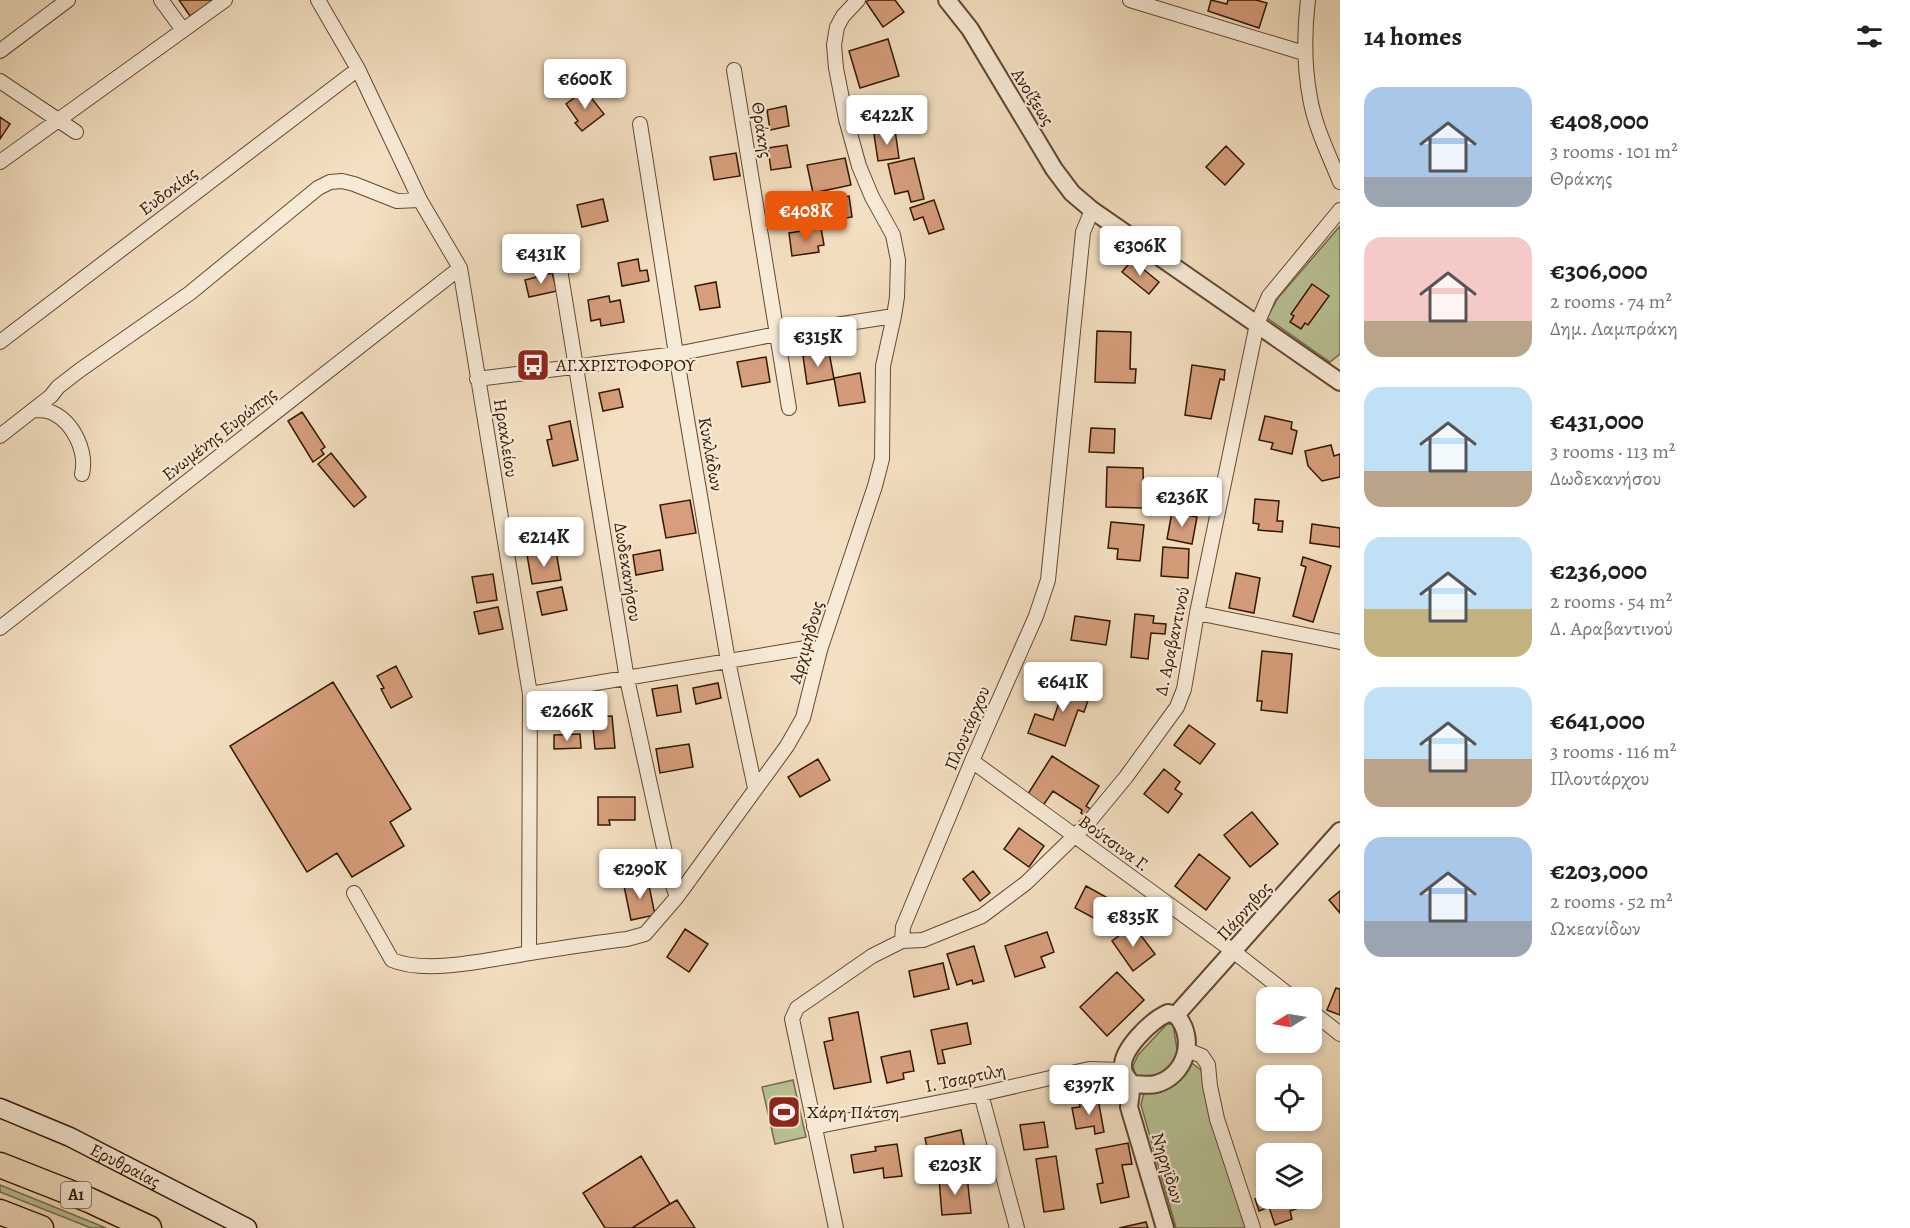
<!DOCTYPE html>
<meta charset="utf-8">
<style>
:root{--surface:#fff;--page:#f2f2f2;--text:#202124;--muted:#757577;--accent:#ea580c}
body{margin:0;font-family:Alegreya,serif;background:var(--page);color:var(--text);height:100vh;display:flex;flex-direction:column;font-size:22px;white-space:nowrap}
*{box-sizing:border-box;margin:0}
p{font-size:20px;color:var(--muted)}
.icon{flex:none;width:33px;height:33px;fill:none;stroke:currentColor;stroke-width:2;stroke-linecap:round;stroke-linejoin:round}
.map{position:relative;flex:1;overflow:hidden}
.sheet{display:flex;flex-direction:column;background:var(--surface);width:570px}
.sheet>*{flex:none}
.needle{width:39px;rotate:259deg}
.controls{position:absolute;left:1256px;top:987px;display:grid;gap:12px}
.controls a{display:grid;place-items:center;width:66px;height:66px;border-radius:12px;background:var(--surface);box-shadow:0 3px 9px #0003;font-size:30px}
.price{position:absolute;translate:-50% -51px;padding:0 14px;border-radius:6px;background:#fff;color:#222;font-size:20px;line-height:39px;filter:drop-shadow(0 2px 3px #0008)}
.price::after{content:'';position:absolute;left:50%;top:36px;width:18px;height:14px;margin-left:-9px;background:inherit;clip-path:polygon(0 0,100% 0,50% 100%)}
.price.active{background:var(--accent);color:#fff}
ul{padding:0;list-style:none}
li{display:flex;align-items:center;gap:18px;height:150px;padding:0 24px}
li span{display:grid;place-items:center;flex:none;width:168px;height:120px;border-radius:18px;color:#555}
li>.icon{margin-inline-start:auto}
span .icon{width:72px;height:72px;fill:#fffc;stroke-width:1}
li b{font-size:26px}
h2{display:flex;justify-content:space-between;align-items:center;height:72px;padding:0 24px;font-size:26px}
main{display:flex;flex:1;min-height:0}
.map>svg:first-child{display:block}
</style>
<main>
<div class="map">
<svg width="1340" height="1228" viewBox="0 0 1340 1228">
<rect width="100%" height="100%" fill="#f3dfc1"/>
<filter id="stains"><feTurbulence type="fractalNoise" baseFrequency=".00333" numOctaves="4"/><feColorMatrix values="0 0 0 0 .2 0 0 0 0 .09 0 0 0 0 .02 0 0 0 .5 -.17"/></filter>
<radialGradient id="worn" r=".72"><stop offset=".6" stop-color="#630" stop-opacity="0"/><stop offset="1" stop-color="#630" stop-opacity=".3"/></radialGradient>
<path fill="#b8c295" stroke="#766c4c" stroke-width="1.5" d="M 1340,226 L 1340,354 L 1330,362 L 1267,318 L 1278,298 Z
M 1167,1024 L 1173,1024 L 1178,1056 C 1166,1073 1157,1078 1136,1077 L 1133,1066 L 1138,1055 Z
M 1189,1061 L 1201,1070 L 1207,1106 L 1247,1228 L 1176,1228 L 1141,1105 L 1143,1096 L 1146,1091 L 1156,1090 L 1161,1092 L 1174,1085 Z
M 793,1080 L 806,1137 L 775,1144 L 762,1087 Z
M 0,1185 L 106,1228 L 91,1228 L 0,1192 Z"/>
<path fill="#d69e7c" stroke="#331702" stroke-width="1.5" d="M 179,0 L 214,0 L 190,16 Z
M 869,0 L 895,0 L 904,12 L 883,27 L 866,2 Z
M 1211,0 L 1227,4 L 1228,0 L 1256,0 L 1267,3 L 1259,28 L 1208,11 Z
M 888,39 L 899,76 L 860,88 L 849,51 Z
M 585,90 L 604,114 L 582,131 L 575,123 L 578,121 L 566,104 Z
M 786,106 L 789,126 L 770,130 L 767,110 Z
M 0,117 L 10,124 L 0,139 Z
M 895,130 L 899,158 L 878,161 L 874,134 Z
M 787,145 L 791,167 L 771,170 L 768,148 Z
M 1226,146 L 1244,164 L 1225,185 L 1206,167 Z
M 736,153 L 740,176 L 714,180 L 710,157 Z
M 845,158 L 851,185 L 813,193 L 807,165 Z
M 914,158 L 924,199 L 911,202 L 908,191 L 895,194 L 888,164 Z
M 849,196 L 852,217 L 824,222 L 821,201 Z
M 603,199 L 608,221 L 582,227 L 577,205 Z
M 934,200 L 944,229 L 929,234 L 923,217 L 914,220 L 910,208 Z
M 821,228 L 824,245 L 818,246 L 819,252 L 792,256 L 789,233 Z
M 638,259 L 640,271 L 647,270 L 649,281 L 622,286 L 618,263 Z
M 1132,260 L 1159,282 L 1149,294 L 1122,272 Z
M 552,273 L 557,291 L 529,297 L 525,280 Z
M 716,282 L 720,307 L 700,310 L 695,286 Z
M 1312,284 L 1329,296 L 1308,325 L 1305,323 L 1301,329 L 1290,322 L 1294,316 L 1291,314 Z
M 609,296 L 610,302 L 620,300 L 624,322 L 601,326 L 600,319 L 591,321 L 588,300 Z
M 1097,331 L 1131,332 L 1130,369 L 1136,369 L 1135,383 L 1095,382 Z
M 829,352 L 834,379 L 807,384 L 803,356 Z
M 766,357 L 770,382 L 742,387 L 737,362 Z
M 1192,365 L 1225,370 L 1224,380 L 1220,379 L 1211,419 L 1185,415 Z
M 860,373 L 865,402 L 839,406 L 834,378 Z
M 619,389 L 623,407 L 603,411 L 599,393 Z
M 302,412 L 325,447 L 321,450 L 324,454 L 313,462 L 288,421 Z
M 1265,416 L 1292,422 L 1291,429 L 1297,431 L 1292,454 L 1271,449 L 1273,443 L 1259,440 Z
M 570,421 L 578,460 L 553,466 L 547,440 L 552,439 L 549,426 Z
M 1091,428 L 1115,429 L 1114,453 L 1089,452 Z
M 1331,445 L 1334,456 L 1340,454 L 1340,477 L 1322,481 L 1308,466 L 1305,451 Z
M 331,453 L 366,497 L 354,507 L 318,464 Z
M 1107,467 L 1143,468 L 1144,508 L 1106,507 Z
M 1255,499 L 1279,501 L 1277,521 L 1283,521 L 1282,532 L 1258,530 L 1259,524 L 1253,523 Z
M 690,500 L 696,533 L 666,538 L 660,505 Z
M 1172,512 L 1197,517 L 1192,544 L 1167,539 Z
M 1111,522 L 1144,525 L 1140,561 L 1117,559 L 1118,549 L 1108,548 Z
M 1312,524 L 1340,528 L 1340,547 L 1310,543 Z
M 1163,547 L 1189,549 L 1188,578 L 1161,576 Z
M 660,550 L 663,570 L 636,575 L 633,555 Z
M 556,551 L 561,580 L 532,584 L 527,555 Z
M 1303,557 L 1331,566 L 1313,622 L 1293,616 L 1306,567 L 1301,565 Z
M 1236,573 L 1260,578 L 1254,613 L 1229,608 Z
M 493,574 L 497,600 L 477,603 L 472,577 Z
M 562,587 L 567,610 L 542,615 L 537,592 Z
M 498,607 L 503,629 L 479,634 L 474,612 Z
M 1135,614 L 1154,616 L 1153,623 L 1166,624 L 1165,634 L 1151,633 L 1148,659 L 1131,657 Z
M 1075,616 L 1110,621 L 1106,645 L 1071,640 Z
M 1262,651 L 1292,654 L 1287,713 L 1261,710 L 1262,701 L 1257,701 Z
M 396,666 L 412,697 L 391,708 L 381,689 L 384,688 L 377,676 Z
M 1068,677 L 1093,686 L 1084,712 L 1078,710 L 1065,746 L 1028,733 L 1035,714 L 1053,720 Z
M 333,682 L 411,809 L 390,822 L 404,846 L 352,877 L 337,853 L 307,872 L 230,746 Z
M 718,683 L 721,698 L 696,704 L 693,688 Z
M 677,685 L 681,712 L 657,716 L 652,689 Z
M 612,716 L 615,748 L 595,749 L 592,717 Z
M 1189,725 L 1215,744 L 1200,764 L 1174,745 Z
M 580,734 L 581,748 L 554,749 L 554,735 Z
M 689,744 L 693,767 L 660,773 L 656,749 Z
M 1052,756 L 1099,786 L 1086,806 L 1092,810 L 1087,817 L 1081,813 L 1082,810 L 1053,791 L 1042,807 L 1026,797 Z
M 818,759 L 830,780 L 800,797 L 788,777 Z
M 1164,769 L 1180,782 L 1175,789 L 1182,794 L 1168,813 L 1144,794 Z
M 598,797 L 635,797 L 635,820 L 609,820 L 610,825 L 598,825 Z
M 1252,812 L 1278,844 L 1250,867 L 1224,835 Z
M 1019,828 L 1044,846 L 1029,867 L 1004,849 Z
M 1199,854 L 1230,878 L 1206,910 L 1175,886 Z
M 640,857 L 644,877 L 625,880 L 622,860 Z
M 973,871 L 990,893 L 980,901 L 963,879 Z
M 648,881 L 655,915 L 631,920 L 624,886 Z
M 1086,886 L 1115,902 L 1103,923 L 1075,908 Z
M 1340,891 L 1340,913 L 1329,900 Z
M 1133,925 L 1155,954 L 1133,971 L 1112,941 Z
M 685,929 L 708,944 L 689,972 L 667,957 Z
M 1047,932 L 1054,952 L 1041,957 L 1045,967 L 1015,977 L 1005,946 Z
M 974,946 L 984,981 L 973,984 L 972,980 L 957,985 L 947,954 Z
M 943,963 L 949,989 L 914,997 L 909,971 Z
M 1117,972 L 1144,1000 L 1107,1036 L 1080,1007 Z
M 1336,988 L 1340,989 L 1340,1015 L 1327,1010 Z
M 858,1012 L 871,1082 L 834,1089 L 824,1042 L 833,1040 L 829,1018 Z
M 967,1023 L 971,1044 L 942,1050 L 945,1063 L 938,1064 L 931,1030 Z
M 910,1051 L 914,1071 L 903,1073 L 904,1079 L 887,1083 L 881,1057 Z
M 1098,1099 L 1104,1132 L 1095,1134 L 1094,1126 L 1076,1129 L 1072,1108 L 1080,1107 L 1079,1102 Z
M 1044,1122 L 1048,1147 L 1024,1150 L 1020,1125 Z
M 961,1130 L 967,1159 L 931,1166 L 925,1138 Z
M 1128,1143 L 1132,1164 L 1122,1165 L 1129,1197 L 1101,1203 L 1097,1184 L 1103,1183 L 1096,1149 Z
M 897,1144 L 902,1176 L 884,1178 L 883,1168 L 854,1173 L 851,1155 L 876,1151 L 875,1147 Z
M 641,1156 L 670,1204 L 632,1228 L 605,1228 L 583,1193 Z
M 1056,1156 L 1064,1209 L 1044,1212 L 1036,1159 Z
M 1266,1172 L 1266,1198 L 1298,1198 L 1301,1207 L 1290,1211 L 1292,1219 L 1275,1225 L 1269,1207 L 1259,1211 L 1255,1199 L 1266,1195 L 1258,1175 Z
M 967,1176 L 971,1213 L 942,1215 L 939,1179 Z
M 677,1200 L 695,1228 L 632,1228 L 670,1204 Z
M 1146,1222 L 1148,1228 L 1119,1228 Z"/>
<g fill="none" stroke-linecap="round" stroke-linejoin="round">
<g stroke="#634932" stroke-width="16">
<path id="minor" d="M 161,0 L 183,30
M 318,0 L 358,69 L 420,200 L 460,268 L 530,694 L 529,953
M 1130,0 L 1304,53
M 1308,0 C 1304,33 1304,65 1310,98 C 1315,127 1329,155 1340,182
M 0,51 L 68,0
M 734,70 L 789,408
M 0,81 L 76,132
M 640,124 L 676,354 L 728,661 L 755,788
M 0,162 L 225,0
M 557,251 L 627,679 L 671,880 L 677,897
M 0,342 L 358,69
M 477,379 L 676,354 L 777,334 L 894,316
M 34,410 C 40,410 47,410 53,413 C 74,423 87,452 82,474
M 0,436 L 51,396 L 58,387 L 80,370 L 190,293 L 318,188 L 330,182 L 342,181 L 354,184 L 397,201 L 420,200
M 1197,613 L 1340,642
M 0,628 L 460,268
M 530,694 L 806,648 L 820,650
M 972,761 L 1233,951 L 1293,998
M 354,893 L 392,960 C 427,975 492,959 530,953 C 562,948 594,943 627,939 L 645,934 L 677,897 L 787,746 L 803,718 L 820,650 L 875,486 L 882,459 L 883,366 L 894,316 L 897,297 L 898,260 L 893,235 L 872,197 L 859,166 L 846,119 L 836,68 L 834,45 L 837,27 L 843,16 L 858,0
M 902,941 L 903,927 L 972,761 L 1036,616 L 1048,580 L 1083,232 L 1092,210
M 1311,1011 L 1340,1034
M 1187,1050 L 1202,1056 L 1208,1065 L 1210,1086 L 1217,1119 L 1253,1228
M 981,1094 L 1017,1228
M 814,1127 L 981,1094 L 1089,1069 L 1123,1070
M 836,1228 L 792,1019 L 797,1008 L 872,956 L 902,941 L 923,940 L 982,916 L 1026,883 L 1088,823 L 1126,777 L 1177,707 L 1184,689 L 1197,613 L 1257,324 L 1269,296 L 1340,210"/>
</g>
<g stroke="#634932" stroke-width="20">
<path id="tertiary" d="M 947,0 L 970,29 L 1054,169 L 1072,193 L 1092,210 L 1340,382
M 1168,1013 L 1176,1015 C 1197,1038 1186,1076 1156,1084 C 1149,1086 1140,1084 1132,1084 C 1128,1079 1123,1074 1123,1068 C 1121,1049 1152,1020 1168,1013 Z
M 1176,1015 L 1340,831
M 1132,1084 L 1129,1107 L 1165,1228"/>
</g>
<g stroke="#331702" stroke-width="21">
<g id="secondary">
<path id="s1" d="M 0,1108 L 70,1137 L 247,1228"/>
</g>
</g>
<g stroke="#331702" stroke-width="27">
<path id="motorway" d="M 0,1165 L 89,1200 L 149,1228
M 0,1212 L 41,1228"/>
</g>
<use href="#minor" stroke="#f7ead7" stroke-width="14"/>
<use href="#tertiary" stroke="#f7ead7" stroke-width="16"/>
<use href="#secondary" stroke="#f7ead7" stroke-width="18"/>
<use href="#motorway" stroke="#f3dfc1" stroke-width="24"/>
</g>
<defs>
<g id="bus-square" transform="scale(1.725)"><rect x="-9" y="-9" width="18" height="18" rx="4" fill="#8f2418" stroke="#f7ead7"/><path d="M-5-6H5V4H4V6H2V4H-2V6H-4V4H-5ZM-3.5-4V0h7V-4ZM-3.5 1.2v1.5H-2V1.2ZM2 1.2v1.5H3.5V1.2Z" fill="#fff"/></g>
<g id="stadium-square" transform="scale(1.725)"><rect x="-9" y="-9" width="18" height="18" rx="4" fill="#8f2418" stroke="#f7ead7"/><path d="M0-5a6.5 5 0 1 0 0 10a6.5 5 0 1 0 0-10ZM-3.5-1.8h7v3.6h-7Z" fill="#fff"/></g>
</defs>
<g fill-rule="evenodd">
<use href="#bus-square" x="533" y="365"/>
<use href="#stadium-square" x="784" y="1112"/>
</g>
<g text-anchor="middle" dominant-baseline="central" stroke-width="4.5" stroke-linejoin="round" paint-order="stroke">
<rect fill="#f7ead7" stroke="#6e5642" stroke-width="1.5" x="61" y="1182" width="30" height="26" rx="4.5"/>
<g font-size="16" font-weight="bold" fill="#331702">
<text x="76" y="1195">Α1</text>
</g>
<g font-size="18" fill="#331702" stroke="#f7ead7">
<text transform="translate(1033 97) rotate(58)">Ανοίξεως</text>
<text transform="translate(762 130) rotate(81)">Θράκης</text>
<text transform="translate(168 191) rotate(-37)">Ευδοκίας</text>
<text transform="translate(219 434) rotate(-38)">Ενωμένης Ευρώπης</text>
<text transform="translate(506 438) rotate(81)">Ηρακλείου</text>
<text transform="translate(711 454) rotate(80)">Κυκλάδων</text>
<text transform="translate(628 572) rotate(81)">Δωδεκανήσου</text>
<text transform="translate(1172 641) rotate(-78)">Δ. Αραβαντινού</text>
<text transform="translate(806 642) rotate(-74)">Αρχιμήδους</text>
<text transform="translate(967 728) rotate(-67)">Πλουτάρχου</text>
<text transform="translate(1114 843) rotate(36)">Βούτσινα Γ.</text>
<text transform="translate(1244 911) rotate(-48)">Πάρνηθος</text>
<text transform="translate(965 1078) rotate(-12)">Ι. Τσαρτιλη</text>
<text stroke="none"><textPath href="#s1" startOffset="138">Ερυθραίας</textPath></text>
<text transform="translate(1168 1168) rotate(73)">Νηρηϊδων</text>
</g>
<g font-size="18" fill="#331702" stroke="#f7ead7" text-anchor="start">
<text x="556" y="365">ΑΓ.ΧΡΙΣΤΟΦΟΡΟΥ</text>
<text x="807" y="1112">Χάρη Πάτση</text>
</g>
</g>
<rect width="100%" height="100%" filter="url(#stains)"/>
<rect width="100%" height="100%" fill="url(#worn)"/>
</svg>
<div class="controls">
<a><svg class="needle" viewBox="-14 -14 28 28"><path d="M0-13l5 13h-10z" fill="#e53935"/><path d="M0 13l5-13h-10z" fill="#757577"/></svg></a>
<a><svg class="icon" aria-label="locate" viewBox="0 0 24 24"><circle cx="12" cy="12" r="6"/><path d="M12 2v4M12 18v4M2 12h4M18 12h4"/></svg></a>
<a><svg class="icon" aria-label="layers" viewBox="0 0 24 24"><path d="M12 4l9 5-9 5-9-5zM3 14l9 5 9-5"/></svg></a>
</div>
<b class="price" style="left:585px;top:110px">€600K</b>
<b class="price" style="left:887px;top:146px">€422K</b>
<b class="price active" style="left:806px;top:242px">€408K</b>
<b class="price" style="left:1140px;top:277px">€306K</b>
<b class="price" style="left:541px;top:285px">€431K</b>
<b class="price" style="left:818px;top:368px">€315K</b>
<b class="price" style="left:1182px;top:528px">€236K</b>
<b class="price" style="left:544px;top:568px">€214K</b>
<b class="price" style="left:1063px;top:713px">€641K</b>
<b class="price" style="left:567px;top:742px">€266K</b>
<b class="price" style="left:640px;top:900px">€290K</b>
<b class="price" style="left:1133px;top:948px">€835K</b>
<b class="price" style="left:1089px;top:1116px">€397K</b>
<b class="price" style="left:955px;top:1196px">€203K</b>
</div>
<section class="sheet">
<h2>14 homes<svg class="icon" aria-label="filters" viewBox="0 0 24 24"><path d="M4 7h16M4 17h16"/><circle cx="9" cy="7" r="2"/><circle cx="15" cy="17" r="2"/></svg></h2>
<ul>
<li><span style="background:linear-gradient(#a9c7e8 75%,#9aa5b1 0)"><svg class="icon" aria-label="home" viewBox="0 0 24 24"><path d="M3 11l9-7 9 7M6 9v11h12V9"/></svg></span><div><b>€408,000</b><p>3 rooms · 101 m²</p><p>Θράκης</p></div></li>
<li><span style="background:linear-gradient(#f6c9c9 70%,#b9a48a 0)"><svg class="icon" aria-label="home" viewBox="0 0 24 24"><path d="M3 11l9-7 9 7M6 9v11h12V9"/></svg></span><div><b>€306,000</b><p>2 rooms · 74 m²</p><p>Δημ. Λαμπράκη</p></div></li>
<li><span style="background:linear-gradient(#bfe0f5 70%,#b9a48a 0)"><svg class="icon" aria-label="home" viewBox="0 0 24 24"><path d="M3 11l9-7 9 7M6 9v11h12V9"/></svg></span><div><b>€431,000</b><p>3 rooms · 113 m²</p><p>Δωδεκανήσου</p></div></li>
<li><span style="background:linear-gradient(#bfe0f5 60%,#c2b280 0)"><svg class="icon" aria-label="home" viewBox="0 0 24 24"><path d="M3 11l9-7 9 7M6 9v11h12V9"/></svg></span><div><b>€236,000</b><p>2 rooms · 54 m²</p><p>Δ. Αραβαντινού</p></div></li>
<li><span style="background:linear-gradient(#bfe0f5 60%,#b9a48a 0)"><svg class="icon" aria-label="home" viewBox="0 0 24 24"><path d="M3 11l9-7 9 7M6 9v11h12V9"/></svg></span><div><b>€641,000</b><p>3 rooms · 116 m²</p><p>Πλουτάρχου</p></div></li>
<li><span style="background:linear-gradient(#a9c7e8 70%,#9aa5b1 0)"><svg class="icon" aria-label="home" viewBox="0 0 24 24"><path d="M3 11l9-7 9 7M6 9v11h12V9"/></svg></span><div><b>€203,000</b><p>2 rooms · 52 m²</p><p>Ωκεανίδων</p></div></li>
</ul>
</section>
</main>
